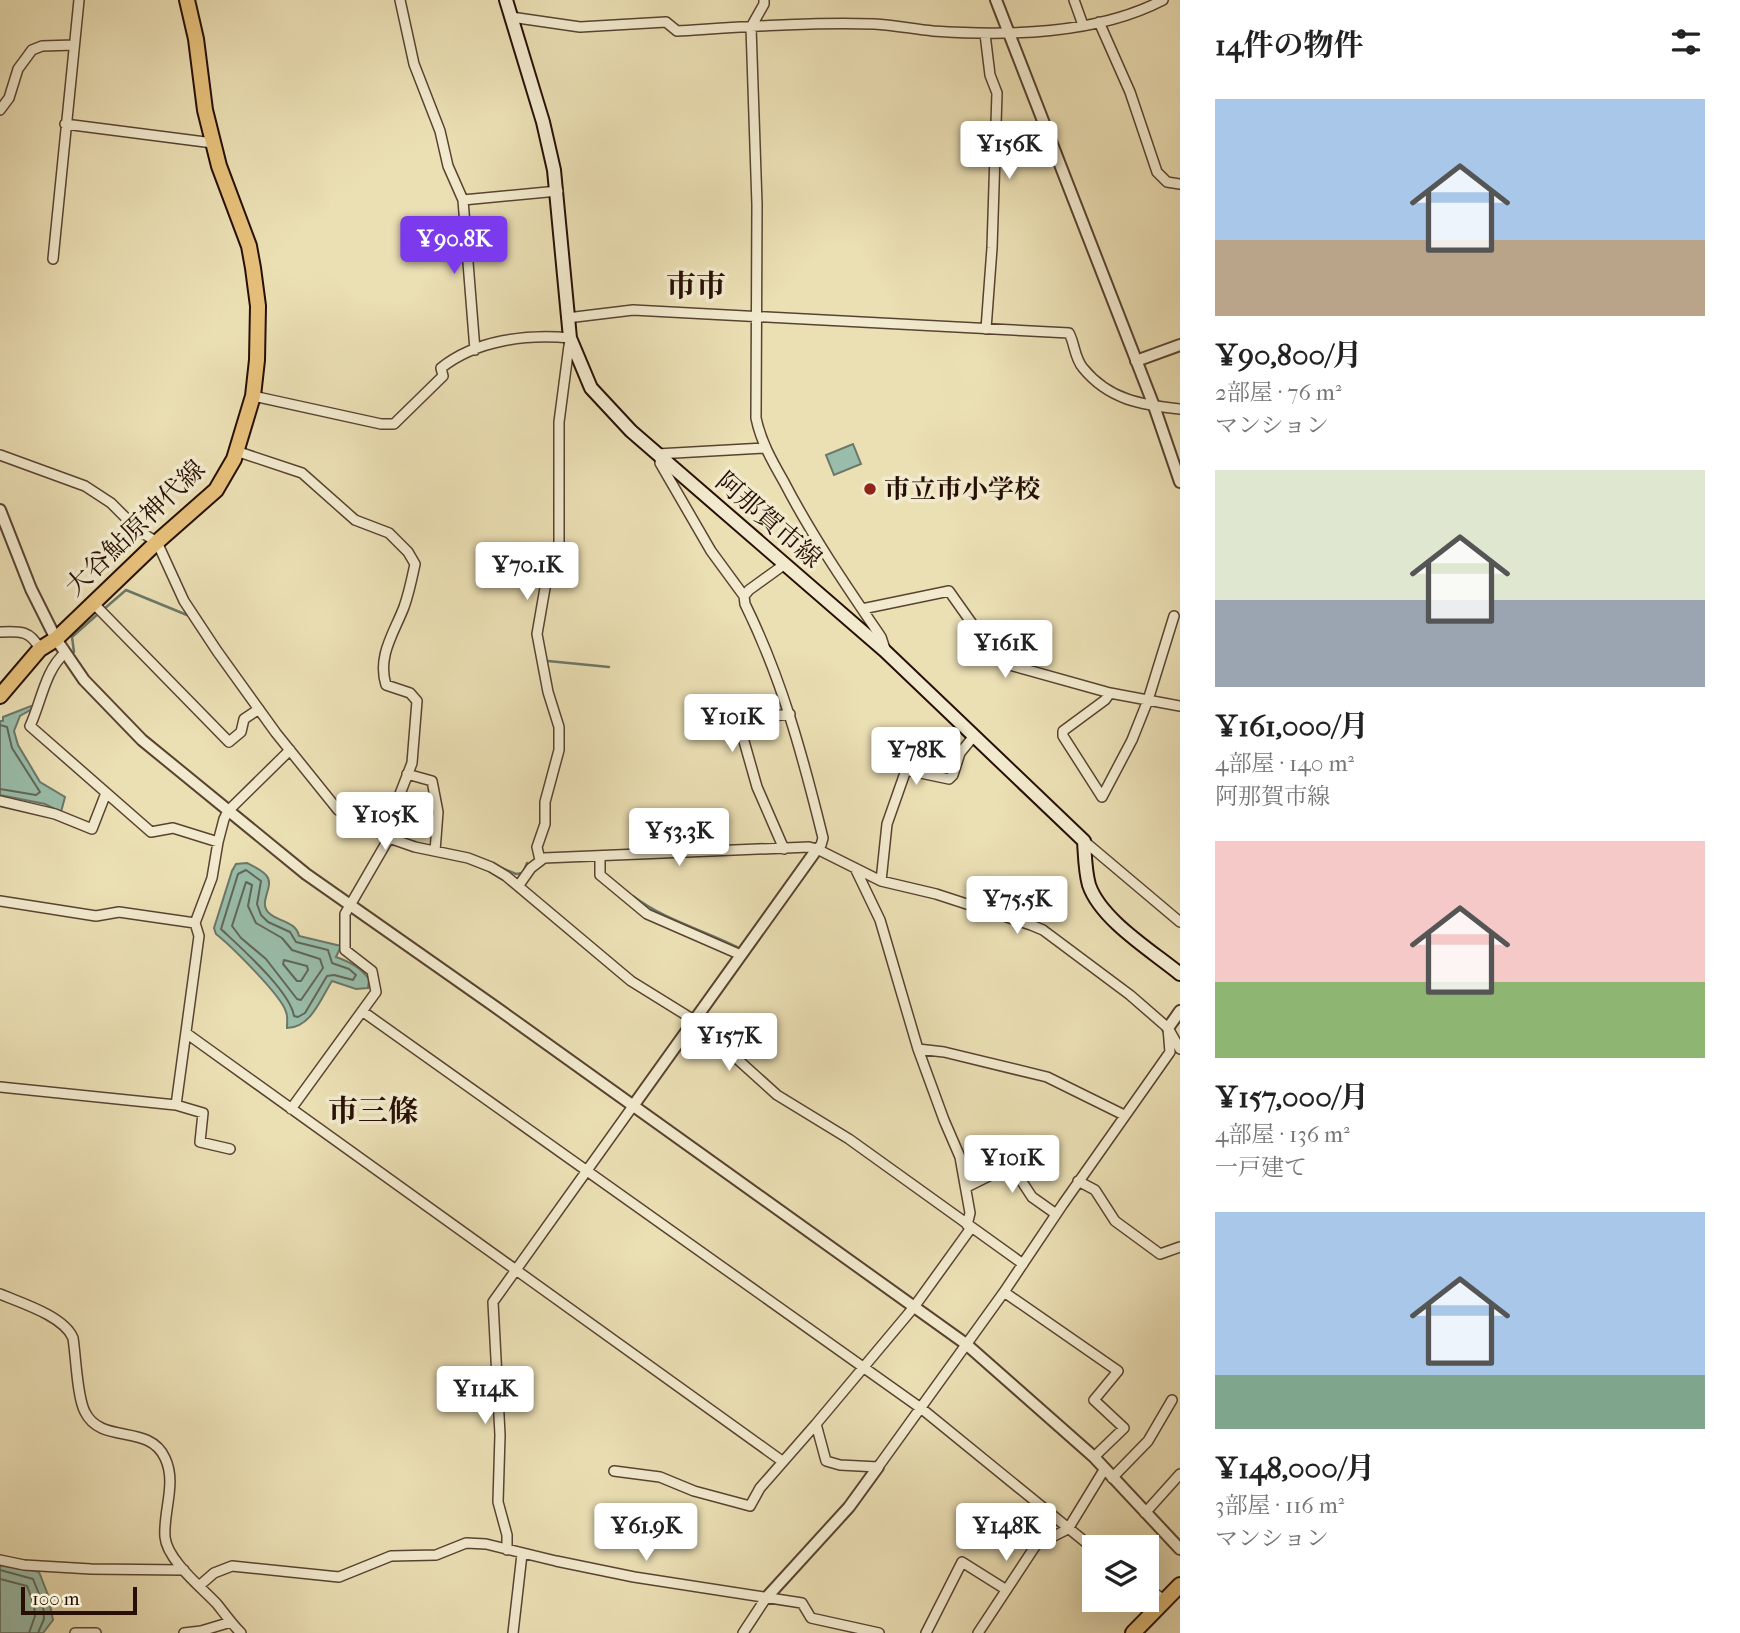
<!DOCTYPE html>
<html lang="ja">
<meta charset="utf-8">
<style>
:root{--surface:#fff;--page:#f2f2f2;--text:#222;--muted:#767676;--accent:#7c3aed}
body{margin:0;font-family:"IM FELL French Canon","Noto Serif JP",serif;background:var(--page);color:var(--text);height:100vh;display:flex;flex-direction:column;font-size:26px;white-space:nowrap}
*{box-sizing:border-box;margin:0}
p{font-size:23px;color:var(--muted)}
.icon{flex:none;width:38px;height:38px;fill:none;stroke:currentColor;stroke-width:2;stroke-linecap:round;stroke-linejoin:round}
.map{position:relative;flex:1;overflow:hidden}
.panel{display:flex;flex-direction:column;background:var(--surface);width:560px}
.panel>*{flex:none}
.controls{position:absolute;left:1082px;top:1535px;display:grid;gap:14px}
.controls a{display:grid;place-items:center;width:77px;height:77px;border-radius:0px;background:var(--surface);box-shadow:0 7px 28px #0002;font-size:35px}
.scale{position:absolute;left:21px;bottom:18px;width:116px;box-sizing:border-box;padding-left:7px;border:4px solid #270f05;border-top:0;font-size:19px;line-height:24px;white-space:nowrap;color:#270f05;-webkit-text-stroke:5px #f2eace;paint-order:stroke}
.price{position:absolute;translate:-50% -60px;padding:0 16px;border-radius:7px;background:#fff;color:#222;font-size:23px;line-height:46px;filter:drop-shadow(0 2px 4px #0008)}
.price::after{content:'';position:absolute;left:50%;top:42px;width:21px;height:16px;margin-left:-10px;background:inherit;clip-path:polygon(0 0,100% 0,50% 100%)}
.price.current{background:var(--accent);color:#fff}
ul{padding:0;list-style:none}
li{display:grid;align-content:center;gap:14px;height:371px;padding:0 35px}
li span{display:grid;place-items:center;height:217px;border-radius:0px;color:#555}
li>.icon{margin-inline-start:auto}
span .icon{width:126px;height:126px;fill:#fffc;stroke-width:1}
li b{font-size:30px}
h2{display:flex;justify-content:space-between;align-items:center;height:84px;padding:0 35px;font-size:30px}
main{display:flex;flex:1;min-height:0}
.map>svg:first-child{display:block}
</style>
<main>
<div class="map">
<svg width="1180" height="1633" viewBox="0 0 1180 1633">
<rect width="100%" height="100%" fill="#ebdfb4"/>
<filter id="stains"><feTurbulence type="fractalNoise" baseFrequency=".00286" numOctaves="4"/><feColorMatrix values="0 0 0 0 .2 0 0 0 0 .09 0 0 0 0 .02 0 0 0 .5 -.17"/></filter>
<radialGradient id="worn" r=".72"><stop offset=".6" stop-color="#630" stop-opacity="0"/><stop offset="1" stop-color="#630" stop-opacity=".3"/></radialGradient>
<path fill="#99bdaa" stroke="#6b7768" stroke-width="2" d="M 853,444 L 861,464 L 834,475 L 826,455 Z
M 31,706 L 32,709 L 20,716 L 14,731 L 18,745 L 40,782 L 65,797 L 61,812 L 45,804 L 0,795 L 0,721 L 3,721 L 3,717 Z
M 247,863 C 253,866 262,870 266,875 C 276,886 257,902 269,913 C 278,922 296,921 299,936 L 341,946 L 336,957 C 350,962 360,967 369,979 L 368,988 L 356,989 L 332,981 C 321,998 311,1028 287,1028 C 287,1023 288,1016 286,1012 C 282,996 230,945 216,934 L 214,928 L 232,871 L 236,864 Z
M 0,1563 L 39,1572 L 48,1595 L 53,1620 L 43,1633 L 0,1633 Z"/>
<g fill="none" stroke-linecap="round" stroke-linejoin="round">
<path stroke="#606658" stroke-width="2" d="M 0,725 L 7,727 L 12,748 L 40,792 L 36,795 L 0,789
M 246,870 L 261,881 L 257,904 L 261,915 L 268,922 L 290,932 L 296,942 L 328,950 L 332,963 L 349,969 L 356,975 L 353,980 L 334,975 L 327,976 L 305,1013 L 298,1017 L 294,1016 C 290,991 240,947 221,929 L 238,874 Z
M 246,882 L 252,885 L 248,906 L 256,923 L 282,938 L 292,950 L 320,959 L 323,968 L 301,1000 L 297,999 L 266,959 L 241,938 L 232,926 Z
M 284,960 L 307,966 L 308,970 L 301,981 L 297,981 L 283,964 Z
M 0,1570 L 33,1579 L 43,1604 L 44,1619 L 38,1633
M 0,1579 L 27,1586 L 34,1605 L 35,1616 L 29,1633"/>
<path stroke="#6b7768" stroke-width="2.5" d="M 104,609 L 126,590 L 187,615
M 74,652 L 72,637 L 99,613
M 548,661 L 609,667
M 339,805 L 396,836
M 499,867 L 516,874 L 523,873 L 527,863
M 633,896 C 664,920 704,930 739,948"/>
<g stroke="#584331" stroke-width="12">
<path id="minor" d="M 400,0 L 414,64 L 440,131 L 448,166 L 463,200 L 475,350
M 764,0 L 764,4 L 751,27 L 757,205 L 756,418 C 761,442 772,461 784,482 C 812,536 847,587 881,637 L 885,649
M 1074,0 L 1083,25
M 511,17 L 580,27 L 666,22 L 677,31 C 743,27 809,22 874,24 C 894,25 913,29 933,31 C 1006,36 1096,35 1163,0
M 1099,22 L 1130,92 L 1157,172 L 1167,182 L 1180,184
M 985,34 L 990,75 L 997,93 L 992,248 L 986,329
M 0,110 L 9,98 L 18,69 L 32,50 L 42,46 L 74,45
M 65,124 L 213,143
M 463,200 L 558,191
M 53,259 L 79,0
M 567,318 L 633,310 L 1069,333 C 1075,344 1074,357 1083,368 C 1109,400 1142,405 1180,409
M 253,396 L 381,424 L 394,424 L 443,376 L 441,368 C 476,340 526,334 570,338 L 559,422 L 559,545 L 545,588 L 537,634 L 548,692 L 559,727 L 559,750 L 545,802 L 545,824 L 537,847 L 540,860
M 236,451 L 302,473 L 355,520 L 389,533 L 408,552 L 415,564 C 412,578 409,593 404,607 C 394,633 377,656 386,685 L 410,693 L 417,701 L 412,763 L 384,835
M 657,454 L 765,448
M 0,455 L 85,486 L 111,503 L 139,531 L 157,542 L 184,601 L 217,651 L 276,733 L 338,810 L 389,838 L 415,847 L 468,858 L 491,867 L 506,876 L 631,981 L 694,1020 L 777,1095 L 849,1139 L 1023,1264
M 661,457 L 660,463 L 711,551 L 744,596
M 785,564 L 749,590 L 744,596 L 745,604 C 782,679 803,757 823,838 L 821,845 L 817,849
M 93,603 L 229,742 L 241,732 L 244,719 L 259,709
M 862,609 L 949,591 L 995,656 L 1006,664 L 1110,693 L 1180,706
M 0,632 C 20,631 30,630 40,649
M 65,653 C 45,670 41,703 30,726 L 151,832 L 173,828 L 218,842 L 224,819 L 228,811 L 290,750
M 1110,693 L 1105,700 L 1063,731 L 1063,736 L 1102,797 L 1132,740 L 1148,700 L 1174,616
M 407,774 L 432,781 L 438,812 L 435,851
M 0,801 L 55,814 L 92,829 L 106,793
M 1084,841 L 1180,922
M 784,849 L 757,787 L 738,720 L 790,714
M 600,857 L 600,875 L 647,914 L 741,955
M 855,868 L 880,920 L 918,1049 L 944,1120 L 960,1157 L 970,1213 L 967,1225
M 881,881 L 887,824 L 906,770 L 949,779 L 953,775 L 960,753 L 974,736
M 519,885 L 531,868 L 544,858 L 809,847 L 817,849 L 881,881 L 936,894 L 1031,925 L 1043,930 L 1130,995 L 1168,1028 L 1180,1049
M 0,901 L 96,916 L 119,912 L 195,923
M 362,1011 L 922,1409 L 1094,1549
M 186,1033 L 782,1461
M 918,1049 L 944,1052 L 1047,1077 L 1124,1115
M 0,1087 L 176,1105 L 203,1113 L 200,1142 L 230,1149
M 176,1105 L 199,936 L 195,923 L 212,878 L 218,842
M 291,1109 L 376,992 L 372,971 L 345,950 L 345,914 L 389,838
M 1078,1181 L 1095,1190 L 1115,1221 L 1160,1254 L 1180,1247
M 967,1187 L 1011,1165 L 1032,1197 L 1056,1214
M 971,1228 L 914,1307 L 816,1424 L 826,1461 L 840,1465 L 878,1467 L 1004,1292 L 1063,1204 L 1170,1052 L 1168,1028
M 1004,1292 L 1118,1371 L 1094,1400 L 1124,1428 L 1094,1457
M 0,1294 C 21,1303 64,1316 73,1338 C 76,1357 77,1397 85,1412 C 101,1445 149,1423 165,1458 C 177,1483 163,1511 165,1537 C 167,1560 202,1588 217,1604 C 225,1614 232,1624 241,1633
M 614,1471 L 660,1477 L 694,1491 L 750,1506 L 760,1488 L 816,1424
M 1112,1478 L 1148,1441 L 1172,1400
M 1145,1513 L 1180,1474
M 507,1550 L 507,1535 L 498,1502 L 500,1435 L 493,1302 L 633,1106
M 0,1560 L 24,1565 L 91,1569 L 184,1570
M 199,1586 L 214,1573 L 232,1566 L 339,1577 L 391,1556 L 436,1555 L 466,1543 L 486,1544 L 556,1561 L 634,1577 L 802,1603 L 811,1618 L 879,1633
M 1146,1587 L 1164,1600
M 75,1633 L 96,1633
M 184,1633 L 201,1631 L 231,1622
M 513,1633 L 522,1554
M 743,1633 L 766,1598
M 926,1633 L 962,1562 L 1005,1589
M 978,1633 L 1036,1545 L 1068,1529 L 1104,1470"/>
</g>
<g stroke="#584331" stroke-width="14">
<path id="tertiary" d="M 996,0 L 1154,406 L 1180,482
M 1136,361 L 1180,345
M 0,510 L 31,589 L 56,639 L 84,680 L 142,740 L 306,874 L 494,1006 L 966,1344 L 1094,1457 L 1180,1549
M 1168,1028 L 1180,1011
M 633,1106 L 817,849
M 766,1598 L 849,1507 L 878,1467"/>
</g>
<g stroke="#270f05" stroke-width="16">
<path id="secondary" d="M 506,0 L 543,122 L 554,170 L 570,338 L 591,388 L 631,431 L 885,651 L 1084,841 C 1085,855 1085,871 1089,885 C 1101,920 1152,951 1180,974"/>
</g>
<g stroke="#270f05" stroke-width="18">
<path id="primary" d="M 0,696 L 40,649 L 56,639 L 157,542 L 216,490 L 234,459 L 253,396 L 257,360 L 258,306 L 253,268 L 249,246 L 219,166 L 205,110 L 196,39 L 187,0"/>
</g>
<g stroke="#270f05" stroke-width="18">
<path id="trunk" d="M 1133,1633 L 1180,1585"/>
</g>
<use href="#minor" stroke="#f2eace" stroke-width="9"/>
<use href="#tertiary" stroke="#f2eace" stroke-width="10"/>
<use href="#secondary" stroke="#f2eace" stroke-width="12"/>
<use href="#primary" stroke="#e6c07a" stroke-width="14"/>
<use href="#trunk" stroke="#e6c07a" stroke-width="14"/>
</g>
<circle fill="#8f2418" stroke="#f2eace" stroke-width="2.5" cx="870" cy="489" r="7"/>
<g text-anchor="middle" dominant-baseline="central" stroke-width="7" stroke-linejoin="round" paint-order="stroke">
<g font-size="26" font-weight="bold" fill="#270f05" stroke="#f2eace" text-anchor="start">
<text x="884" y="489">市立市小学校</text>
</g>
<g font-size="26" fill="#270f05" stroke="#f2eace">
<text transform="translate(769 520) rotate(41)">阿那賀市線</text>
<text transform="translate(135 528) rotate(-44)">大谷鮎原神代線</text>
</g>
<g font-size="30" font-weight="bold" fill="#270f05" stroke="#f2eace">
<text x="696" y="286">市市</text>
<text x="373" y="1111">市三條</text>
</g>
</g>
<rect width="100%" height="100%" filter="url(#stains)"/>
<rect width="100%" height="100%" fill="url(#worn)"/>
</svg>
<div class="controls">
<a><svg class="icon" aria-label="layers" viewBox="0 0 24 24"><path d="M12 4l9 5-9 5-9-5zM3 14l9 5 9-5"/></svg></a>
</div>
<div class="scale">100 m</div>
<b class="price" style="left:1009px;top:181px">¥156K</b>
<b class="price current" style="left:454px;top:276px">¥90.8K</b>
<b class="price" style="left:527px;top:602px">¥70.1K</b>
<b class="price" style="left:1005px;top:680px">¥161K</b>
<b class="price" style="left:732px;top:754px">¥101K</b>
<b class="price" style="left:916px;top:787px">¥78K</b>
<b class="price" style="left:385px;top:852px">¥105K</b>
<b class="price" style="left:679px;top:868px">¥53.3K</b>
<b class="price" style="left:1017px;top:936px">¥75.5K</b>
<b class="price" style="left:729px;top:1073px">¥157K</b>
<b class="price" style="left:1012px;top:1195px">¥101K</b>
<b class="price" style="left:485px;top:1426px">¥114K</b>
<b class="price" style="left:646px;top:1563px">¥61.9K</b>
<b class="price" style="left:1006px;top:1563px">¥148K</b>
</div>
<section class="panel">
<h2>14件の物件<svg class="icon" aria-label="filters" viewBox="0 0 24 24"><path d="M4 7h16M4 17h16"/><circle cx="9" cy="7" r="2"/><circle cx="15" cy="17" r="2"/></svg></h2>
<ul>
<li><span style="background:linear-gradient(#a9c7e8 65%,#b9a48a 0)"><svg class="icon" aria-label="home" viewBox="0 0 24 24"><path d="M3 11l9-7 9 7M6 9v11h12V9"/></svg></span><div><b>¥90,800/月</b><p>2部屋 · 76 m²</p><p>マンション</p></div></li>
<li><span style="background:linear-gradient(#dfe7d0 60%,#9aa5b1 0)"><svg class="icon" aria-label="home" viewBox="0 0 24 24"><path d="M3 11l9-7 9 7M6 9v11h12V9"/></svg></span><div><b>¥161,000/月</b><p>4部屋 · 140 m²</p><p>阿那賀市線</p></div></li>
<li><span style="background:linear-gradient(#f6c9c9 65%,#8fb573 0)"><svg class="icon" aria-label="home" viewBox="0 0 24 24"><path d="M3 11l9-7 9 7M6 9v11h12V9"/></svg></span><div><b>¥157,000/月</b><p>4部屋 · 136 m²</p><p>一戸建て</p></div></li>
<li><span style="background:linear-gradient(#a9c7e8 75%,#7fa58c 0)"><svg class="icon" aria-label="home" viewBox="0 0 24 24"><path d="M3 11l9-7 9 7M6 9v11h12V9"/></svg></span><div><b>¥148,000/月</b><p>3部屋 · 116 m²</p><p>マンション</p></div></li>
</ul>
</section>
</main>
